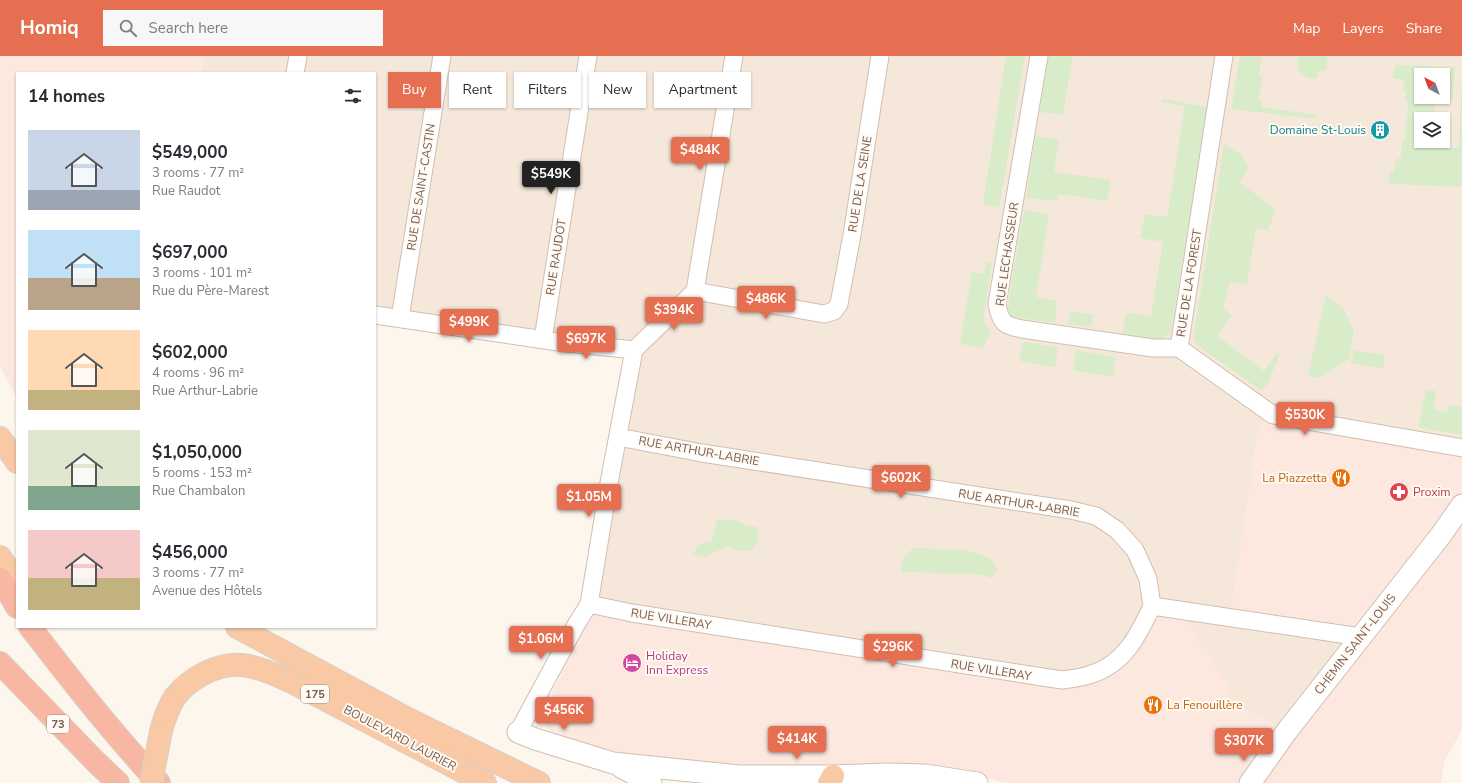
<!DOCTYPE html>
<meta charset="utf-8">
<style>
:root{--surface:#fff;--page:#f7f7f7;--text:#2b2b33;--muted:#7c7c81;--accent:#e76f51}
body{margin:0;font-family:"Nunito Sans",sans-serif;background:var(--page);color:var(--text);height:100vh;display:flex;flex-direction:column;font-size:15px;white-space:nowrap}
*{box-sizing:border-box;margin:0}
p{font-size:13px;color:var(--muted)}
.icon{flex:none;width:22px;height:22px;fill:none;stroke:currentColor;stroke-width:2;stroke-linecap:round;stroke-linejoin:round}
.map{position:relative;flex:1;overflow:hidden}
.side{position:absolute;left:16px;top:16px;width:360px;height:556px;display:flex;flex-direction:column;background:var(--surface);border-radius:0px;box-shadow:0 1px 3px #0004}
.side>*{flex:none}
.hud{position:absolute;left:388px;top:16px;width:380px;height:36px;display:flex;gap:8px}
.needle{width:26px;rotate:319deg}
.controls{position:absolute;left:1414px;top:12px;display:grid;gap:8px}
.controls a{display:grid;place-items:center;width:36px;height:36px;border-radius:0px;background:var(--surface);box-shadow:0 1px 3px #0004;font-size:20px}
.price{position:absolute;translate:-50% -34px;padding:0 9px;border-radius:4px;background:var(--accent);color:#fff;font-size:13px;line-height:26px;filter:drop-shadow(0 1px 2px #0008)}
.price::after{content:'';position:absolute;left:50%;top:24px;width:12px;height:9px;margin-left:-6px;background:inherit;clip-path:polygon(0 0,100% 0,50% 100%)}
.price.on{background:#222;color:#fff}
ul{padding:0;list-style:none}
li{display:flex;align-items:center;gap:12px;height:100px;padding:0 12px}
li span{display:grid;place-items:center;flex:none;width:112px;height:80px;border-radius:0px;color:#555}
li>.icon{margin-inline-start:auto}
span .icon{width:48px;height:48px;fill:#fffc;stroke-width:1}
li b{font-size:17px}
h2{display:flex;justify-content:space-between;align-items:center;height:48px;padding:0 12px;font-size:17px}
.chip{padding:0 14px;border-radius:0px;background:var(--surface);box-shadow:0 1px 3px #0004;font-size:14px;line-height:36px}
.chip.on{background:var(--accent);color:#fff}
header{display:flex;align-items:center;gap:24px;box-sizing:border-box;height:56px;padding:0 20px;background:var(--accent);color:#fff}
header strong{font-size:19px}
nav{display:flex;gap:22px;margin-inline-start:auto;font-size:14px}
.search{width:280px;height:36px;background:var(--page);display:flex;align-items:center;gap:10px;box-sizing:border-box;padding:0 14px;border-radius:0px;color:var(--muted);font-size:15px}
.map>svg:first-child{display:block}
</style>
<header>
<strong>Homiq</strong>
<div class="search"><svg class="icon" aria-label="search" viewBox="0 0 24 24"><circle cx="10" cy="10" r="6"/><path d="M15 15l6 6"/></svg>Search here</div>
<nav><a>Map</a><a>Layers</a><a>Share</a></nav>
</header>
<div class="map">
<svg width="1462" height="727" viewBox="0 0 1462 727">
<rect width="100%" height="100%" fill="#fdf6ec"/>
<path fill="#f5e8da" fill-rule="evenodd" d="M 203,0 L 1462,0 L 1462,392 L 1361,581 L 1287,675 L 1128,594 L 1062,624 L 589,548 L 634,294 L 375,259 L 375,17 L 200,17 ZM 1421,19 L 1443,19 L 1443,41 L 1421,41 ZM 1421,63 L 1443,63 L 1443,85 L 1421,85 Z"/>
<path fill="#fde8e0" d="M 0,0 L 203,0 L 200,17 L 17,17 L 17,342 L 0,311 Z
M 1273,359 L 1462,392 L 1462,674 L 1444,706 L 1441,727 L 1006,727 L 972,718 L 753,714 L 628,698 L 580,687 L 555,680 L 544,667 L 544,653 L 585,570 L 589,548 L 1062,624 L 1114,607 L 1152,550 L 1180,555 L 1231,634 L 1227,644 L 1287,675 L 1360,581 L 1230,561 L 1258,370 Z"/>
<path fill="#d8ecc9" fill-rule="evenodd" d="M 1006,0 L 1025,0 L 999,152 L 983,148 Z
M 1048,0 L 1073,0 L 1063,59 L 1039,56 Z
M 1240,0 L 1262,0 L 1259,20 L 1263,20 L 1259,44 L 1262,44 L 1262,51 L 1317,59 L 1315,63 L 1231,53 Z
M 1298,0 L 1328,0 L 1326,15 L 1319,14 L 1317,23 C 1301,22 1296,15 1298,0 Z
M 1396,9 L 1455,11 L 1453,43 L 1435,42 L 1434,63 L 1421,63 L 1421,85 L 1433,85 L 1433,91 L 1459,92 L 1462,22 L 1462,131 L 1392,128 L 1388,126 L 1390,115 L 1394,115 L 1396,103 L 1401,102 L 1402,86 L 1405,85 L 1406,64 L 1407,63 L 1408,46 L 1405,45 L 1407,35 L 1403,34 L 1405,24 L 1393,22 ZM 1421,19 L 1443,19 L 1443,41 L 1421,41 Z
M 1163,43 L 1207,51 L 1171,275 L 1165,282 L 1159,284 L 1122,278 L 1126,257 L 1151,260 L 1163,186 L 1140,182 L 1145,158 L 1167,161 L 1185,50 L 1162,46 Z
M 1035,80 L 1059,83 L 1054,116 L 1111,124 L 1107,145 L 1059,138 L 1057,145 L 1026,142 Z
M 1224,88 L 1242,99 L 1249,112 L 1239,126 L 1276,153 L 1268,174 L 1256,172 L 1247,229 L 1230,226 L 1223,252 L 1232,259 L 1217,280 L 1264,315 L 1277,297 L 1279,299 L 1267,329 L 1261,335 L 1197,289 L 1193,284 Z
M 1024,154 L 1049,159 L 1036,241 L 1057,245 L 1055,267 L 1014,261 L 1010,258 L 1007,253 Z
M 986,206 L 992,207 L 984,259 L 984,267 L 991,276 L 983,292 L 960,288 L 972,216 L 984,218 Z
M 1326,239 L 1343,252 L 1354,274 L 1349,303 L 1319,322 L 1308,319 Z
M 1070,255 L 1093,259 L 1091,271 L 1068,268 Z
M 1023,286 L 1058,291 L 1055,311 L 1020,305 L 1019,301 Z
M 1076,294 L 1116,301 L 1113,321 L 1073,314 Z
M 1354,294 L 1385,299 L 1383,313 L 1351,307 Z
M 1426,334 L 1436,335 L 1434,354 L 1447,356 L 1449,349 L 1462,351 L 1462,379 L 1418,371 Z
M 717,464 L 736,464 L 748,470 L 757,471 L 758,485 L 752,494 L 740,495 L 728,490 L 705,501 L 693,498 L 698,489 L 712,485 Z
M 913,492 L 967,494 L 991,503 L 997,513 L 992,522 L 978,518 L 901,516 L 903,503 Z"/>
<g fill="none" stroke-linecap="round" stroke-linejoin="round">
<g stroke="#d1beb0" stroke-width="19">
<path id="minor" d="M 1039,0 L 997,248 C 1001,268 1004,269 1022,273 L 1153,292 L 1179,292
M 295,17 L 298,0
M 695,235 L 824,258 L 834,255 L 839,248 L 852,179 L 880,0
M 695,235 L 734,0
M 375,259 L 558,286 L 634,294
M 400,262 L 442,0
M 543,283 L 588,0
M 1179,292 L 1273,359 L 1462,392
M 1179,292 L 1224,0
M 634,294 L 695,235
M 618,381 L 702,397 L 1071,454 L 1096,460 L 1117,474 L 1135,494 L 1148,523 L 1152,550
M 589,548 L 632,557 L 1062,624 C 1071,623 1080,622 1089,619 C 1124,609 1138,580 1152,550
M 1152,550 L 1361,581
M 518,676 L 577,567 L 589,548 L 609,427 L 634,294"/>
</g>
<g stroke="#d1beb0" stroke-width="23">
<path id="tertiary" d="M 518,676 L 535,683 L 613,707 L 739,720 L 833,720 L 887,718 L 925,719 L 977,727
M 621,711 L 651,727
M 1250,727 L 1287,675 L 1441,479 L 1462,449"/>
</g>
<g stroke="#dad1cd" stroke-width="24">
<path id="trunk" d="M 0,382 L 17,406
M 0,501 L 6,510 L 17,521
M 237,571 L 408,663 L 539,727
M 161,675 C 164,664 168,651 175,641 C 190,622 217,607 242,609 C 260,611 276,619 292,626 L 485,727
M 829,727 L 833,720"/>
</g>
<g stroke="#dad1cd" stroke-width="24">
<path id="motorway" d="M 0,523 L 17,551
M 30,571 C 71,624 113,678 159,727
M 0,607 L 96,706 L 118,727"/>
</g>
<use href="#minor" stroke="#fff" stroke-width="17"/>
<use href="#tertiary" stroke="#fff" stroke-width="21"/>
<use href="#trunk" stroke="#f9c8a4" stroke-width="22"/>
<use href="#motorway" stroke="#f7b7a3" stroke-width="22"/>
<g stroke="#dad1cd" stroke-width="24" stroke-linecap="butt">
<path id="trunk-bridge" d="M 151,727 L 161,675"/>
</g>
<use href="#trunk-bridge" stroke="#f9c8a4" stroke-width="22"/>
</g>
<defs>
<g id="building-disc" transform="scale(1)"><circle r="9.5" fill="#0f9aa8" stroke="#fffaf3"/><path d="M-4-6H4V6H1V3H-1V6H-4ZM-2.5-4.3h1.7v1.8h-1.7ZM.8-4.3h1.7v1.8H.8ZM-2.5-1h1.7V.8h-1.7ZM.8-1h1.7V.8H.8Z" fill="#fff"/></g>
<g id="restaurant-disc" transform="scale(1)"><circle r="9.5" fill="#e8710a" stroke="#fffaf3"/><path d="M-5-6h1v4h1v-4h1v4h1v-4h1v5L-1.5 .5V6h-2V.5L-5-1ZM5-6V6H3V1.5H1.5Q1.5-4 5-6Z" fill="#fff"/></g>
<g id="pharmacy-disc" transform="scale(1)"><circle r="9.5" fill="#e0444e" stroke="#fffaf3"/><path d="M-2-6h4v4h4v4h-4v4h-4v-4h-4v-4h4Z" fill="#fff"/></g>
<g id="hotel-disc" transform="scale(1)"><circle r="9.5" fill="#d1479c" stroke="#fffaf3"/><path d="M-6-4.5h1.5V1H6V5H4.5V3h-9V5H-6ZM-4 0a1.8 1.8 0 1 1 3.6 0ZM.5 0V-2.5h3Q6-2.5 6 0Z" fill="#fff"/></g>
</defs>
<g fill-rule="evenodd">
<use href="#building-disc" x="1380" y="74"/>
<use href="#restaurant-disc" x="1341" y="422"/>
<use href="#pharmacy-disc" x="1399" y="436"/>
<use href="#hotel-disc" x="632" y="607"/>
<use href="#restaurant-disc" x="1153" y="649"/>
</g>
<g text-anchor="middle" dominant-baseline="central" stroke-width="4" stroke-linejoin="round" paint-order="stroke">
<g fill="#fffaf3" stroke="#a28b7f" stroke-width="1">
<rect x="301" y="629" width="28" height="18" rx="3"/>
<rect x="47" y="659" width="22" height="18" rx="3"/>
</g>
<g font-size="11" font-weight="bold" fill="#7a5c4d">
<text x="315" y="638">175</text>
<text x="58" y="668">73</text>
</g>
<g font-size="12" fill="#0d838f" stroke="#fffaf3" text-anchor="end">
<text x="1366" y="74">Domaine St-Louis</text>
</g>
<g font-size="12" fill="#7a5c4d" stroke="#fffaf3">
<text transform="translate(860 128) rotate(-81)">RUE DE LA SEINE</text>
<text transform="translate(421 131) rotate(-81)">RUE DE SAINT-CASTIN</text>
<text transform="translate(1007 198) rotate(-82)">RUE LECHASSEUR</text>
<text transform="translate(556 201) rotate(-81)">RUE RAUDOT</text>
<text transform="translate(1189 227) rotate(-81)">RUE DE LA FOREST</text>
<text transform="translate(699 395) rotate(10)">RUE ARTHUR-LABRIE</text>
<text transform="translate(1019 447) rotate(9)">RUE ARTHUR-LABRIE</text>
<text transform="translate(671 563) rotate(9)">RUE VILLERAY</text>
<text transform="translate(1355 588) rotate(-52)">CHEMIN SAINT-LOUIS</text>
<text transform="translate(991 614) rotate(9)">RUE VILLERAY</text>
<text transform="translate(400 682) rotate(28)">BOULEVARD LAURIER</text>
</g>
<g font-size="12" fill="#c56008" stroke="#fffaf3" text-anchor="end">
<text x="1327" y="422">La Piazzetta</text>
<text x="1167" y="649" text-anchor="start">La Fenouillère</text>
</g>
<g font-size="12" fill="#be3a42" stroke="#fffaf3" text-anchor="start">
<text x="1413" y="436">Proxim</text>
</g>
<g font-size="12" fill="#b23c85" stroke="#fffaf3" text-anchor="start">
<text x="646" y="600">Holiday<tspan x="646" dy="14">Inn Express</tspan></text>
</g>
</g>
</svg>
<div class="controls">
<a><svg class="needle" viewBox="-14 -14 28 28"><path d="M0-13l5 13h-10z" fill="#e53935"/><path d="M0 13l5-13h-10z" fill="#7c7c81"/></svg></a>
<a><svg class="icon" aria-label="layers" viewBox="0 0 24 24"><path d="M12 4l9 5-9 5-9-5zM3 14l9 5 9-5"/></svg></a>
</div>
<b class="price" style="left:700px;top:115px">$484K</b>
<b class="price on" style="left:551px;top:139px">$549K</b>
<b class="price" style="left:766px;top:264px">$486K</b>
<b class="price" style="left:674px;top:275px">$394K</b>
<b class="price" style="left:469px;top:287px">$499K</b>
<b class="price" style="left:586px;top:304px">$697K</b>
<b class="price" style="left:1305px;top:380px">$530K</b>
<b class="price" style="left:901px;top:443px">$602K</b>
<b class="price" style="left:589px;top:462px">$1.05M</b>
<b class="price" style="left:541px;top:604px">$1.06M</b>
<b class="price" style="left:893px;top:612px">$296K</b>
<b class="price" style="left:564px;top:675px">$456K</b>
<b class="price" style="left:797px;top:704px">$414K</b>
<b class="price" style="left:1244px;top:706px">$307K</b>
<div class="hud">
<a class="chip on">Buy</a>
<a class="chip">Rent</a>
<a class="chip">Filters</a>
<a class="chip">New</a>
<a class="chip">Apartment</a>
</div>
<section class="side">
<h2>14 homes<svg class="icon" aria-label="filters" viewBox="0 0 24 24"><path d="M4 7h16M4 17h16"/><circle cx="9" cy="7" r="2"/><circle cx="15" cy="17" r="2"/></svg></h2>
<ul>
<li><span style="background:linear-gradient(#c9d6e8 75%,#9aa5b1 0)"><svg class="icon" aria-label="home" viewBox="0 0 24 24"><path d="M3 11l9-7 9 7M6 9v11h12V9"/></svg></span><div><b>$549,000</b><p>3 rooms · 77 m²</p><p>Rue Raudot</p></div></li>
<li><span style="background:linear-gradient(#bfe0f5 60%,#b9a48a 0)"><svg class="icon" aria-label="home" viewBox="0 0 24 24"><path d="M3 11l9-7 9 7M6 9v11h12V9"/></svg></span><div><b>$697,000</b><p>3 rooms · 101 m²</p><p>Rue du Père-Marest</p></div></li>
<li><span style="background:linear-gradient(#ffd9b3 75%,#c2b280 0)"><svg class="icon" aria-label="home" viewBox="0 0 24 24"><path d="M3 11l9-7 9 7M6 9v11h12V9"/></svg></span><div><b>$602,000</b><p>4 rooms · 96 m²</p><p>Rue Arthur-Labrie</p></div></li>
<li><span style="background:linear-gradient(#dfe7d0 70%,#7fa58c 0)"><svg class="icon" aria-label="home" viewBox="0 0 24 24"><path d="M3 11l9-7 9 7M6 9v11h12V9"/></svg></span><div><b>$1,050,000</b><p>5 rooms · 153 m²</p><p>Rue Chambalon</p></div></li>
<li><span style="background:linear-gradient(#f6c9c9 60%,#c2b280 0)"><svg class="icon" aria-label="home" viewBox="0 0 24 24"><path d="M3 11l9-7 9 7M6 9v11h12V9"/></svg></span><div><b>$456,000</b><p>3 rooms · 77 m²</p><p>Avenue des Hôtels</p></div></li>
</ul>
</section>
</div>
